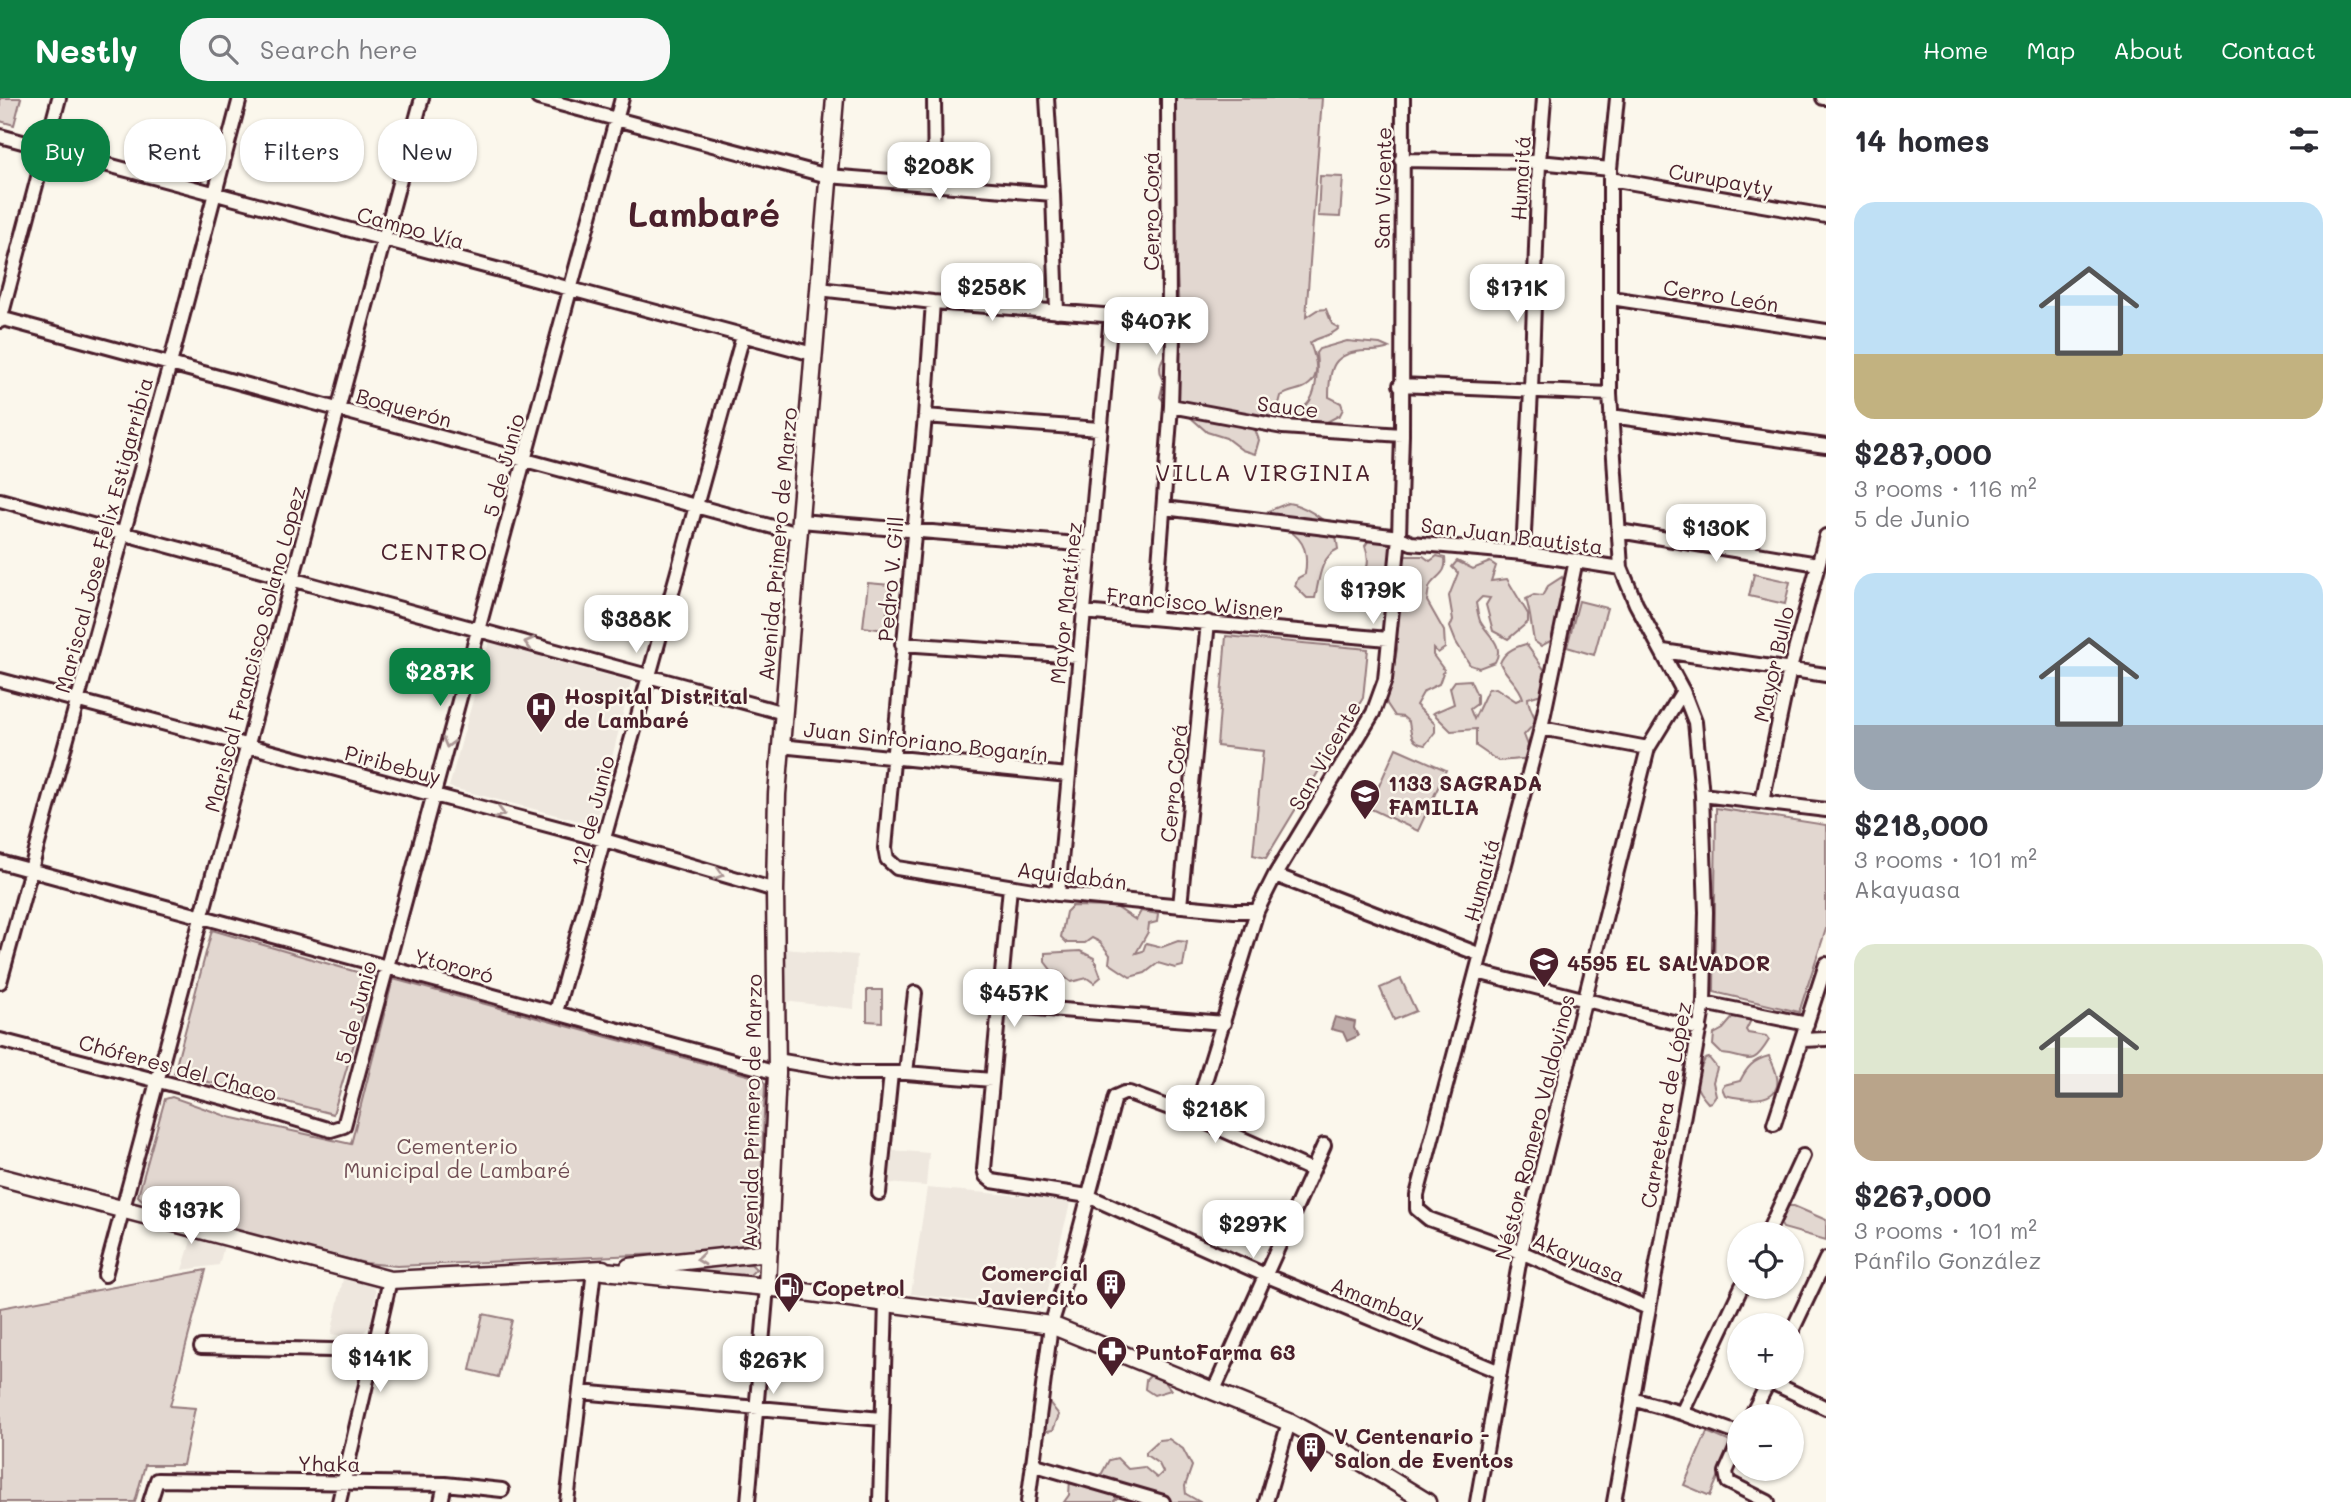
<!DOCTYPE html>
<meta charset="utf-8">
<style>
:root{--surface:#fff;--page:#f7f7f7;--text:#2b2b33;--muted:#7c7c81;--accent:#0b8043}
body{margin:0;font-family:Mali,sans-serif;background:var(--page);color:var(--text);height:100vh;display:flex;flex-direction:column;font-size:26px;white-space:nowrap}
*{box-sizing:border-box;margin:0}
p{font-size:23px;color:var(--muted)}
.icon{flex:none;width:38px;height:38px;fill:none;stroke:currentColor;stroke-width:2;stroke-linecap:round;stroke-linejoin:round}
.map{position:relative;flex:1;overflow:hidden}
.side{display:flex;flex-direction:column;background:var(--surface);width:525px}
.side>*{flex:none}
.guide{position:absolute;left:21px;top:21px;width:665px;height:63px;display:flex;gap:14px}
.tools{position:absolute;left:1727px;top:1124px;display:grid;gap:14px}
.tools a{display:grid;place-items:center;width:77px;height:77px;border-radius:50%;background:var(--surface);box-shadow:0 2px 5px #0004;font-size:35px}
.price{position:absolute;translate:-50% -60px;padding:0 16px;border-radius:14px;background:#fff;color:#222;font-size:23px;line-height:46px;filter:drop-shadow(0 2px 4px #0008)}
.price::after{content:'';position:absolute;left:50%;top:42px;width:21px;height:16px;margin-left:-10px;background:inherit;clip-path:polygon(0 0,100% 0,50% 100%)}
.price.selected{background:var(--accent);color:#fff}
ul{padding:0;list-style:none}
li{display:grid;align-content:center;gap:14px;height:371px;padding:0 28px}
li span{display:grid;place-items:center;height:217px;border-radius:21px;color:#555}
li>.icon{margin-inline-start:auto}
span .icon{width:126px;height:126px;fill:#fffc;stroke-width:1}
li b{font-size:30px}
h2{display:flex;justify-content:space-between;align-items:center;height:84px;padding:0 28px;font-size:30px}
.tag{padding:0 24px;border-radius:28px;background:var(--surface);box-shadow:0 2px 5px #0004;font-size:24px;line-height:63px}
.tag.selected{background:var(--accent);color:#fff}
header{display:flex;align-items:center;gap:42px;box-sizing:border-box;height:98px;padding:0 35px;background:var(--accent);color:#fff}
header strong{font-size:33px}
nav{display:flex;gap:38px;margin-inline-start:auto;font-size:24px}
.search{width:490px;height:63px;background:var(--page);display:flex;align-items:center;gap:18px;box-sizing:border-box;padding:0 24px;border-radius:28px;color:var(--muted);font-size:26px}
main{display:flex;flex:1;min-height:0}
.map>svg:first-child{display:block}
</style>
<header>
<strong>Nestly</strong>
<div class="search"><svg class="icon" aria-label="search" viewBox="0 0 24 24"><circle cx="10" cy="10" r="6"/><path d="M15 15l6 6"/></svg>Search here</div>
<nav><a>Home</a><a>Map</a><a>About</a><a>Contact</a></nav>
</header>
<main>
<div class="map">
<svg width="1826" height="1404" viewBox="0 0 1826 1404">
<rect width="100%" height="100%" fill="#fbf7ec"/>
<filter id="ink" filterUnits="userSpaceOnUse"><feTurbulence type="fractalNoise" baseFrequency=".0143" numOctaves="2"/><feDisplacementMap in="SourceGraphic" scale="14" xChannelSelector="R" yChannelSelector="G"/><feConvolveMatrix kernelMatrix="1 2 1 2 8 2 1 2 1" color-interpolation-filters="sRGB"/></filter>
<g filter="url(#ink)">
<path fill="#eee7de" d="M 489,544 L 631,584 L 595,727 L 449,689 Z
M 784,851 L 857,857 L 854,911 L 783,903 Z
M 889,1052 L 929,1055 L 926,1088 L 887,1085 Z
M 927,1090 L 1071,1102 L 1043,1211 L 911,1196 Z
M 193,1137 L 225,1144 L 219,1167 L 182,1172 Z
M 343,1181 L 372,1187 L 376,1193 L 370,1228 L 359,1239 L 353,1240 L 331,1236 Z"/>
<path fill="#e2d7d0" stroke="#967b7e" stroke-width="2" d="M 0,0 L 21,0 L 14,27 L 0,23 Z
M 1175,0 L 1322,0 L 1306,219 L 1317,212 L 1326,211 L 1332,226 L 1339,230 C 1330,240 1319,237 1310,245 C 1316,261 1323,281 1303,290 C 1295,293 1288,293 1281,298 L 1279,306 C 1316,328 1319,278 1316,255 L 1319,251 L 1347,243 L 1380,246 L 1389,250 C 1382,253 1375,253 1367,253 C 1333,254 1329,269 1329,299 L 1341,305 L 1343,311 L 1340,317 L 1325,325 L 1309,322 L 1253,326 L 1259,342 L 1255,356 L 1242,352 L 1226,340 L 1207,334 L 1181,311 L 1169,310 L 1160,299 L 1164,282 C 1149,260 1182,247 1182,218 L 1179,217 L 1175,128 L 1177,122 Z
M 1320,78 L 1343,79 L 1340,119 L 1318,118 Z
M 1288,405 C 1304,407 1325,421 1334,434 C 1337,438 1337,446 1338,451 C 1320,459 1319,483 1315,500 L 1307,500 L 1295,488 L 1298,480 L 1305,476 C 1308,457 1306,443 1288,432 C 1279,426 1271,428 1263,420 L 1268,413 Z
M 1373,436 L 1392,443 L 1389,477 L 1358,498 L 1349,488 C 1366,480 1372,467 1365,448 Z
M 1406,458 L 1423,458 L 1430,463 L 1437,458 L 1445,460 C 1447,475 1439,476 1431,486 C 1428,490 1428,497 1427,503 L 1444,533 L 1445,550 L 1438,555 L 1433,550 L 1433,557 L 1444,572 L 1439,586 L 1424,593 L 1416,607 L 1435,626 L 1435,634 L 1425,647 C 1411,645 1411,637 1409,624 L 1403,619 L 1395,618 L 1387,606 L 1383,590 L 1385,582 L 1394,567 L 1397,551 L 1394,527 L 1401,511 L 1395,496 L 1399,464 Z
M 1457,463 L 1473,471 L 1490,464 L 1496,468 L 1491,483 L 1507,481 L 1528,516 L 1528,524 L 1508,541 L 1493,533 L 1486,507 L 1490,500 L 1482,499 L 1476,505 C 1477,511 1478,517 1480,523 C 1488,538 1505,547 1495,564 L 1479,570 L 1470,567 L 1456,544 L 1450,529 L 1453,522 L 1449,498 L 1458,475 L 1452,469 Z
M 1754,476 L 1790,484 L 1785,506 L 1749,498 Z
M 1562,479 C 1575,499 1562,500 1558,516 C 1556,522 1558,533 1558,539 L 1541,548 L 1534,543 C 1531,528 1531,516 1526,501 L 1534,497 L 1542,498 L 1548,488 Z
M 868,485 L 890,487 L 885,532 L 863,529 Z
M 1579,503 L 1607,510 L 1594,557 L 1567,549 Z
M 1226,538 L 1368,551 L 1363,600 L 1266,760 L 1253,757 L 1263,653 L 1217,648 Z
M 1526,546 L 1550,580 L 1545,595 L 1528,600 C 1528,609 1534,615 1536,624 L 1524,637 L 1533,660 L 1498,663 L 1476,648 L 1476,631 L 1451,633 L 1433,615 L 1454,606 L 1450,590 L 1455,583 L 1470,582 L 1477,597 L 1477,606 L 1470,611 L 1474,621 L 1488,591 L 1496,590 L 1516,603 L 1523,600 C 1519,586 1506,578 1500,565 C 1504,554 1514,549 1526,546 Z
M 1396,650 L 1446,672 L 1418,733 L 1369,710 Z
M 1716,710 L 1826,727 L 1826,831 L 1799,914 L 1714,894 Z
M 1072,808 L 1116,809 L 1136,822 L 1141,813 L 1158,816 L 1157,824 L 1149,826 L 1148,834 L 1136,855 L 1143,853 L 1146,845 L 1162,849 L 1178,843 L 1187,844 L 1183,868 L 1175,870 L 1158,865 L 1145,875 L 1130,879 L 1109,865 L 1110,857 L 1100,844 L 1092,840 L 1085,845 L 1067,845 L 1061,839 L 1066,814 Z
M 212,832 L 374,879 L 333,1016 L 174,975 Z
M 1080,853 L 1094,860 L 1101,879 L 1094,885 L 1087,880 L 1071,884 L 1058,874 L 1052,873 L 1045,864 L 1045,855 Z
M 393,881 L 762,981 L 765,986 L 759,1144 L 747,1152 L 397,1168 L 365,1165 L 204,1126 L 145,1105 L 138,1098 L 165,1001 L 172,999 L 229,1019 L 351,1046 Z
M 1401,881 L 1416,913 L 1394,922 L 1380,890 Z
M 867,892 L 882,892 L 882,924 L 867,923 Z
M 1740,911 L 1753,918 L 1746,932 L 1748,935 L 1766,938 L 1769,942 C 1751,972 1749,958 1722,956 L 1713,947 L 1714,936 L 1723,931 Z
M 1769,958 C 1772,964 1776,972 1777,979 C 1782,1008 1741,1001 1725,997 L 1722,990 L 1724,987 L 1740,983 C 1747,969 1753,962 1769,958 Z
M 1709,960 L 1717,970 L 1713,984 L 1716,997 L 1711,1004 L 1708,1005 C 1690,985 1695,983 1705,961 Z
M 1785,1108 L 1794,1108 L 1826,1122 L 1826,1142 L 1783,1130 L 1778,1122 Z
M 751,1166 L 756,1171 L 750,1177 L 664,1173 L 665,1168 Z
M 206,1172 L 170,1308 L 195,1310 L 183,1367 L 145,1367 L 135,1404 L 0,1404 L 0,1210 Z
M 483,1216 L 512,1222 L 498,1279 L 470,1272 Z
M 1151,1277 L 1163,1281 L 1171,1292 L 1154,1297 L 1145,1291 L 1146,1282 Z
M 1049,1304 L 1059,1317 L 1053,1332 L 1036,1335 L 1031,1329 L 1033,1307 Z
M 1707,1334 L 1733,1345 L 1710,1398 L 1684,1387 Z
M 1169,1341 L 1183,1351 L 1192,1368 L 1185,1388 L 1186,1396 L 1200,1404 L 1146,1404 L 1145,1396 L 1119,1398 L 1113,1404 L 1064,1404 L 1069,1397 L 1070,1381 L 1093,1380 L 1101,1377 L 1109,1362 L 1117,1360 L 1128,1371 L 1144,1369 L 1157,1380 L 1163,1374 L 1159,1366 L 1146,1357 L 1146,1354 L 1159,1342 Z"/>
<path fill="#bfadaa" stroke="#907477" stroke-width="2" d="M 1335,919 L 1355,924 L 1354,930 L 1358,938 L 1347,943 L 1343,934 L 1331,931 Z"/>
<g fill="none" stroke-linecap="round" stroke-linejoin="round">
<g stroke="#4a1f2b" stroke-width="18">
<path id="minor" d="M 538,0 L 828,78 L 1053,96
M 934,0 L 935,87
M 1047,0 L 1053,96 L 1057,214
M 1823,0 L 1826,0
M 0,38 L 813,256
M 1401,62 L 1539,64 L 1610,71
M 1610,81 L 1826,118
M 819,191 L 933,204 L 1169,222
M 1611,200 L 1826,233
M 933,204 L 925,318 L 885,750 L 887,761 L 897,770 L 1058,796 L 1234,813 L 1257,813
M 0,220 L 799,436
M 0,223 L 59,0
M 1400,287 L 1610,296
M 1171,308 L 1283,329 L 1402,337
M 925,318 L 1099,331
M 1611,318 L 1826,348
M 0,402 L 784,615
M 1164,410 L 1399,439 L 1411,445 L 1523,455 L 1621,470
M 800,423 L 1090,447
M 1619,433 L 1818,466
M 1523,455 L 1531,292 L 1539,64 L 1544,0
M 1576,462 L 1541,630 L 1417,1097 L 1417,1111 L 1429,1121 L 1521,1154 L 1648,1210
M 1083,514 L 1388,541
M 1155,519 L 1171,308 L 1173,239 L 1169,222 L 1168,0
M 902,546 L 1078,558
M 1663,553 L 1826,577
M 0,582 L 604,742 L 775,792
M 1541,630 L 1648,650
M 780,648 L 1068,677
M 1702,697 L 1826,712
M 1762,704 L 1790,571 L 1826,438
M 0,764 L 777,975
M 1275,777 L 1481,857
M 1010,789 L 984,1071 L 986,1078 L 992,1083 L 1088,1098 L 1265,1177 L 1500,1274
M 1058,796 L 1111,218
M 1180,808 L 1208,524
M 1477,874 L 1700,931
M 0,884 L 170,266 L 240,0
M 1704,905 L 1807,926
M 1000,907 L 1224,925
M 556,914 L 743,238
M 0,942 L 232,1002 L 331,1032 L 344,1028 L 622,0
M 1802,942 L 1826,941
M 777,962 L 854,975 L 906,975 L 992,982
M 906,975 L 915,895
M 1194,1019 L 1257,813 L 1275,777 L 1373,615 L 1385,582 L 1399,439 L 1402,337 L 1403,0
M 1774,1026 L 1826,866
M 879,1095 L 891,975
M 1767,1136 L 1803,1058
M 105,1177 L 422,0
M 1792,1233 L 1826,1161
M 201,1249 L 373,1253
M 1769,1283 L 1826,1310
M 1214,1292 L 1324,1047
M 580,1294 L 881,1321
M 1632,1301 L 1682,1315 L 1740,1336
M 1682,1315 L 1742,1188
M 1751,1318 L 1771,1279
M 1740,1342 L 1726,1374 L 1728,1384 L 1768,1404
M 1032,1366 L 1163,1404
M 150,1404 L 157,1382 L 445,1386 L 502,1392
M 339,1404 L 390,1182
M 441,1404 L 445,1386
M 567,1404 L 594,1172
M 748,1404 L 767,1189
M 880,1404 L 886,1204
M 1028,1404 L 1051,1227 L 1073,1157 L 1115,999 L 1124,995 L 1129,995 L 1194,1019 L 1312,1072
M 1266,1404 L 1289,1324
M 1477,1404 L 1521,1154 L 1648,650 L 1683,593
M 1614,1404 L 1704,905 L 1706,814 L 1702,697 L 1695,624 L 1683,593 L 1636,506 L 1621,470 L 1610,296 L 1610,71 L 1617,0"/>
</g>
<g stroke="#4a1f2b" stroke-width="21">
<path id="major" d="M 0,1079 L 390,1182 L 603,1171
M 629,1169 L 769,1154
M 594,1172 L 767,1189 L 1051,1227 L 1289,1324 L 1347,1355 L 1427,1404
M 767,1189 L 777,975 L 775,792 L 777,696 L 835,0"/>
</g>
<use href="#minor" stroke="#fbf7ec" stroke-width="12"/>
<use href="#major" stroke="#fbf7ec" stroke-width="16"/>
</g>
<defs><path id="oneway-chevron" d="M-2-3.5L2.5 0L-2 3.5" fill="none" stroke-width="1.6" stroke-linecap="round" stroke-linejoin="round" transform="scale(1.75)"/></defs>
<g stroke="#ab9695">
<use href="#oneway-chevron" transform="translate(529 545) rotate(-165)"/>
<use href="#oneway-chevron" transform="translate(448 645) rotate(105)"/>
<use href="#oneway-chevron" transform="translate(500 715) rotate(15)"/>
<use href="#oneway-chevron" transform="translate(719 776) rotate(16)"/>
<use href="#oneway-chevron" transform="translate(701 1161) rotate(174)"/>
</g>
</g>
<defs>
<g id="hospital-pin" transform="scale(1.575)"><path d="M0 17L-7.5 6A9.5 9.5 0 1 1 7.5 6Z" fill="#4a1f2b" stroke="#fbf7ec"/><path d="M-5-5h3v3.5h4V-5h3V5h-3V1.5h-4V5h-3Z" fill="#fff"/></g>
<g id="school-pin" transform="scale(1.575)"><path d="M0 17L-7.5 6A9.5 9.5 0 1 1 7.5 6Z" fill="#4a1f2b" stroke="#fbf7ec"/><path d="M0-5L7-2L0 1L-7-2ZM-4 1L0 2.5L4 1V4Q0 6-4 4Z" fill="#fff"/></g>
<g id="building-pin" transform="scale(1.575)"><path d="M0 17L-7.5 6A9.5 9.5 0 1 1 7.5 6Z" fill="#4a1f2b" stroke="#fbf7ec"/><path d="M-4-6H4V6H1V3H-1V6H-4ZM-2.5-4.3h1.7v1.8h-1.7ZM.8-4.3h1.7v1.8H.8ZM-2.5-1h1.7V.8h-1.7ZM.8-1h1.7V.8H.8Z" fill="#fff"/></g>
<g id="fuel-pin" transform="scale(1.575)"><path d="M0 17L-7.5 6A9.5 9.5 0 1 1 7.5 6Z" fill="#4a1f2b" stroke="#fbf7ec"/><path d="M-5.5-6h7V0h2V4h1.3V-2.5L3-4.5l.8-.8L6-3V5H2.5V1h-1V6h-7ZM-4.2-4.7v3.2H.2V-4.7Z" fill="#fff"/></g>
<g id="pharmacy-pin" transform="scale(1.575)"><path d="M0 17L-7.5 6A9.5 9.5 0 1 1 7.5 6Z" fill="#4a1f2b" stroke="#fbf7ec"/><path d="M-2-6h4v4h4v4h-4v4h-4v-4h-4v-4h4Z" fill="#fff"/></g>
</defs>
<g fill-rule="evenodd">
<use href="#hospital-pin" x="541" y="609"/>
<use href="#school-pin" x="1365" y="696"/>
<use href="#school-pin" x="1544" y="864"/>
<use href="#building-pin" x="1111" y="1186"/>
<use href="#fuel-pin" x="789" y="1189"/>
<use href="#pharmacy-pin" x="1112" y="1253"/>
<use href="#building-pin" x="1311" y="1349"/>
</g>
<g text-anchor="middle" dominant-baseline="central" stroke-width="5" stroke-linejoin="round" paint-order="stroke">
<g font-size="21" fill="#4a1f2b" stroke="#fbf7ec">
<text transform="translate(1520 80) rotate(-87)">Humaitá</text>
<text transform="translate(1721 81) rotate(10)">Curupayty</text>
<text transform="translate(1382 90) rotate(-89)">San Vicente</text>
<text transform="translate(1150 113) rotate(-90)">Cerro Corá</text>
<text transform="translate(411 129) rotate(15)">Campo Vía</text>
<text transform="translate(1721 197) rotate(9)">Cerro León</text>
<text transform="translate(1288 308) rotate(7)">Sauce</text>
<text transform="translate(404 309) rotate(15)">Boquerón</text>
<text transform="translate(503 367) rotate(-75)">5 de Junio</text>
<text transform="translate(103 437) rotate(-75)">Mariscal Jose Felix Estigarribia</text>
<text transform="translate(1512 437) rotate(7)">San Juan Bautista</text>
<text transform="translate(777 446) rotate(-85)">Avenida Primero de Marzo</text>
<text transform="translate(890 481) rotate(-85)">Pedro V. Gill</text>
<text transform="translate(1195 504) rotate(5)">Francisco Wisner</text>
<text transform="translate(1065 505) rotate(-84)">Mayor Martínez</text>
<text transform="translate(254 551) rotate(-75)">Mariscal Francisco Solano Lopez</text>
<text transform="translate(1773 566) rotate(-77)">Mayor Bullo</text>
<text transform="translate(926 643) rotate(6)">Juan Sinforiano Bogarín</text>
<text transform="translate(1324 657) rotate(-60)">San Vicente</text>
<text transform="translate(393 666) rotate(15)">Piribebuy</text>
<text transform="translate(1173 685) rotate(-84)">Cerro Corá</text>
<text transform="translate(592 713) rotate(-75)">12 de Junio</text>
<text transform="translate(1072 777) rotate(7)">Aquidabán</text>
<text transform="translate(1481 782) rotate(-75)">Humaitá</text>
<text transform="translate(454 867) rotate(15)">Ytororó</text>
<text transform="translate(355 914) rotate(-75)">5 de Junio</text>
<text transform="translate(178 969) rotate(15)">Chóferes del Chaco</text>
<text transform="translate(1665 1007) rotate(-80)">Carretera de López</text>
<text transform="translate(751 1013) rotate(-89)">Avenida Primero de Marzo</text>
<text transform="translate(1534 1029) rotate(-76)">Néstor Romero Valdovinos</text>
<text transform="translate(1579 1159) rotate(23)">Akayuasa</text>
<text transform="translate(1378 1203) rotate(22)">Amambay</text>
<text transform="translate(329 1365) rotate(1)">Yhaka</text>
</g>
<g font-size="21" font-weight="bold" fill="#4a1f2b" stroke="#fbf7ec" text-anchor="start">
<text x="564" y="597">Hospital Distrital<tspan x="564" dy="24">de Lambaré</tspan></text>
<text x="1388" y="684">1133 SAGRADA<tspan x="1388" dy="24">FAMILIA</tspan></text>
<text x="1567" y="864">4595 EL SALVADOR</text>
<text x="1088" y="1174" text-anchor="end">Comercial<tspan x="1088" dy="24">Javiercito</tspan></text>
<text x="812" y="1189">Copetrol</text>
<text x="1135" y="1253">PuntoFarma 63</text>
<text x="1334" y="1337">V Centenario -<tspan x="1334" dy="24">Salon de Eventos</tspan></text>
</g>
<g font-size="21" fill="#704d54" stroke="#fbf7ec">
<text x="457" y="1047">Cementerio<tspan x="457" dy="24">Municipal de Lambaré</tspan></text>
</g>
<g font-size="24" letter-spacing="2" fill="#4a1f2b" stroke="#fbf7ec">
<text x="1264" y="373">VILLA VIRGINIA</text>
<text x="435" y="452">CENTRO</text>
</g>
<g font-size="35" font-weight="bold" fill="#4a1f2b" stroke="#fbf7ec">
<text x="704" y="115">Lambaré</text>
</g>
</g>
</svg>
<div class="tools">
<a><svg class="icon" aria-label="locate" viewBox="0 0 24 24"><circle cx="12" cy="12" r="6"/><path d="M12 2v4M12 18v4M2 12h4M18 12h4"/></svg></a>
<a>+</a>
<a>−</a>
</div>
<b class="price" style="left:939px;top:104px">$208K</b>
<b class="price" style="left:992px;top:225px">$258K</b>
<b class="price" style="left:1517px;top:226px">$171K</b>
<b class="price" style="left:1156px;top:259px">$407K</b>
<b class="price" style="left:1716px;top:466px">$130K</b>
<b class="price" style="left:1373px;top:528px">$179K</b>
<b class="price" style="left:636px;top:557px">$388K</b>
<b class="price selected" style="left:440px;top:610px">$287K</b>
<b class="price" style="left:1014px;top:931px">$457K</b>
<b class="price" style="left:1215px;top:1047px">$218K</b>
<b class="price" style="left:191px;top:1148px">$137K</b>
<b class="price" style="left:1253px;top:1162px">$297K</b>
<b class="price" style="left:380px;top:1296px">$141K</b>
<b class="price" style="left:773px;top:1298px">$267K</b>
<div class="guide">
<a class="tag selected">Buy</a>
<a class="tag">Rent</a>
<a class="tag">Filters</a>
<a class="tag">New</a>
</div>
</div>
<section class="side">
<h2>14 homes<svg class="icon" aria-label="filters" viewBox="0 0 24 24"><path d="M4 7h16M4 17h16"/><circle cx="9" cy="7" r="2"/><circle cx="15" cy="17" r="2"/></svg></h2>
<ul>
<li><span style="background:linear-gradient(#bfe0f5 70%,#c2b280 0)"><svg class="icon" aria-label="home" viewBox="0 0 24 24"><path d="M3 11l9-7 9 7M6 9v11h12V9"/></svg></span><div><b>$287,000</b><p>3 rooms · 116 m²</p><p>5 de Junio</p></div></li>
<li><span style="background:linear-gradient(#bfe0f5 70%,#9aa5b1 0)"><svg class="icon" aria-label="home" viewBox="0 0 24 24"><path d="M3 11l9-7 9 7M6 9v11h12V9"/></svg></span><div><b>$218,000</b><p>3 rooms · 101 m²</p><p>Akayuasa</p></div></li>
<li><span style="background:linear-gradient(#dfe7d0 60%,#b9a48a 0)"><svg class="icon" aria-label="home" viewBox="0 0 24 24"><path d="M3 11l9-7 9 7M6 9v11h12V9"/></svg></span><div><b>$267,000</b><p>3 rooms · 101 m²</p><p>Pánfilo González</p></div></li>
</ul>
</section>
</main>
